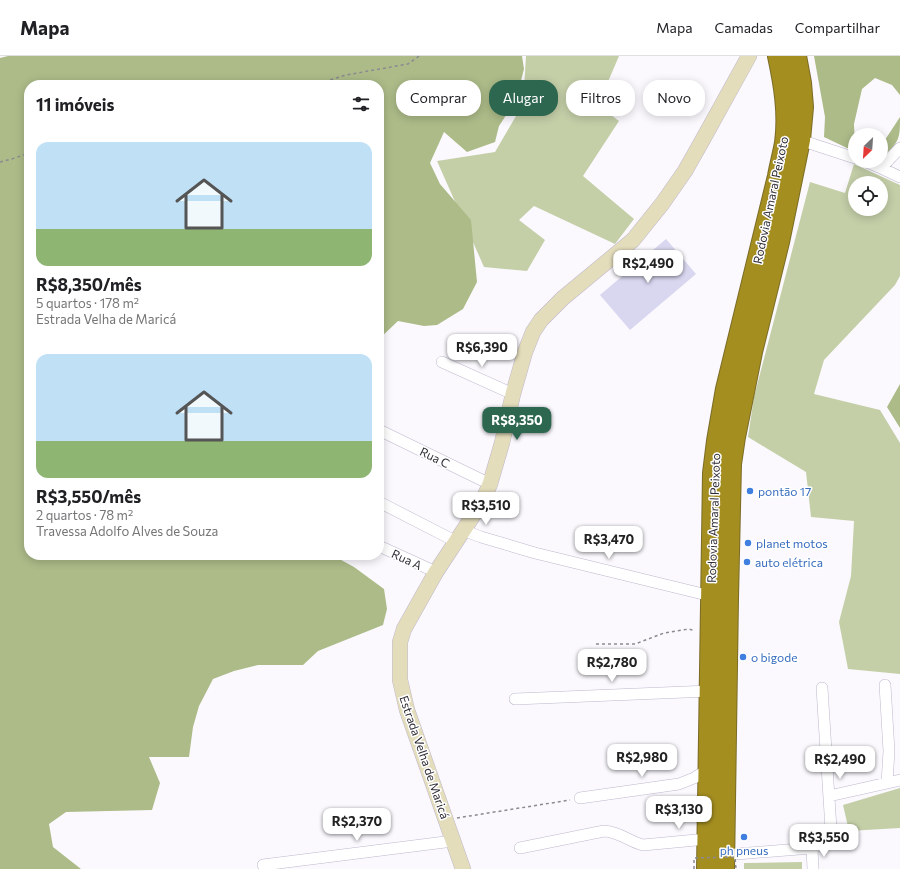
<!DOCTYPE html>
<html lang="pt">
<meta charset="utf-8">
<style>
:root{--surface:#fff;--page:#f2f2f2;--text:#202124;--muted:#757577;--line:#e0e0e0;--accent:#2e6750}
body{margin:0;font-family:Commissioner,sans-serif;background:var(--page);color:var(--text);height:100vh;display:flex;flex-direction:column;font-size:15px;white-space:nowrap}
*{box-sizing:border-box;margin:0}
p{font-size:13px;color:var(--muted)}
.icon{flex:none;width:22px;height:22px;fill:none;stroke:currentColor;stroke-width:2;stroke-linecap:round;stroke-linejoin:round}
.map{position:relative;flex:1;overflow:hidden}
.side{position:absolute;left:24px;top:24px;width:360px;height:480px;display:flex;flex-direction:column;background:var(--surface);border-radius:16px;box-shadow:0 2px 10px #0003}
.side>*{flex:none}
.banner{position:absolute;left:396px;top:24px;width:380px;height:36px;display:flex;gap:8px}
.needle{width:26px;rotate:205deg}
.tools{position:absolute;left:848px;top:72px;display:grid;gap:8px}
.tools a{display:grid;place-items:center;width:40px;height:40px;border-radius:50%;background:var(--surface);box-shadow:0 2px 10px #0003;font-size:20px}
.price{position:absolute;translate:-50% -34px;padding:0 9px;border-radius:8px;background:#fff;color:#222;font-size:13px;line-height:26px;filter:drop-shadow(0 1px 2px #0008)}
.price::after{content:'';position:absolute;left:50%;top:24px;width:12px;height:9px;margin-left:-6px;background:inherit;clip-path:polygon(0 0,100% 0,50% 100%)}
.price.current{background:var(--accent);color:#fff}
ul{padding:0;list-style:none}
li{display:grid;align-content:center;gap:8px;height:212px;padding:0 12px}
li span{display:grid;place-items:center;height:124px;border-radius:12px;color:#555}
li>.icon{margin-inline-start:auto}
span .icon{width:72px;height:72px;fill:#fffc;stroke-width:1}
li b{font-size:17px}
h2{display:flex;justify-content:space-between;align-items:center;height:48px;padding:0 12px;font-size:17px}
.tag{padding:0 14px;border-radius:16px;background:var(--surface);box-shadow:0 2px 10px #0003;font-size:14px;line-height:36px}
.tag.current{background:var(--accent);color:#fff}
header{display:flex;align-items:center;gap:24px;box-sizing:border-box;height:56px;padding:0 20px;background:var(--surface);border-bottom:1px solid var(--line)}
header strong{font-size:19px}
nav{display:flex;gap:22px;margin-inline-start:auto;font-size:14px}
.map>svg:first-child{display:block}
</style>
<header>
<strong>Mapa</strong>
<nav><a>Mapa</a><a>Camadas</a><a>Compartilhar</a></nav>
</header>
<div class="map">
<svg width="900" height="813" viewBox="0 0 900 813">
<rect width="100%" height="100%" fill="#fbf9fe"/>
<path fill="#c4cfa8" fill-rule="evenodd" d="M 526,0 L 619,0 L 598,49 L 619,65 L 583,120 L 634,163 L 615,188 L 534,150 L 519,164 L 545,184 L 527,215 L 484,211 L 437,105 L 495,96 L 523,48 Z
M 854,108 L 900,129 L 900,220 L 895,229 L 824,304 L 814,338 L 880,354 L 900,387 L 900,618 L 848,613 L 839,566 L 851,520 L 854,465 L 811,461 L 806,416 L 748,381 L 754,341 L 810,126 L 845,137 ZM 855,127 L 881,127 L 881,153 L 855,153 Z
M 900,732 L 900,772 L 849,775 L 843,749 Z
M 802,806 L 802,813 L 744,813 L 744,807 Z"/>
<path fill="#acbb88" d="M 8,0 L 522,0 L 524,13 L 516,44 L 499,70 L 495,86 L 467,96 L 444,76 L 430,107 L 440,128 L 471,164 L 477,226 L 463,253 L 437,269 L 424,270 L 398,265 L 379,283 L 379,29 L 29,29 L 29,499 L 332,499 L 354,511 L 384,533 L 387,553 L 383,569 L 318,595 L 303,609 L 258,609 L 234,615 L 213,623 L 199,650 L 193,671 L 189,701 L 149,701 L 160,727 L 152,754 L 66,756 L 49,768 L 53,791 L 81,813 L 0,813 L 0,2 Z
M 814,0 L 900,0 L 900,39 L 892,29 L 875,22 L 862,33 L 854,68 L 855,93 L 847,92 L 824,81 L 825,61 Z
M 900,61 C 900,81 900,85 885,99 L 881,97 L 881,90 Z
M 900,328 L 900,372 L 887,351 Z"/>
<path fill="#d8d7ef" d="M 666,183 L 696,218 L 630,274 L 600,239 Z"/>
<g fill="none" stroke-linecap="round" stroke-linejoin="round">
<g stroke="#bfb8ce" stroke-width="12">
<path id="street" d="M 800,84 L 855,102
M 864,105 L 881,112 L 900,121
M 881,112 L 900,92
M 442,306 L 513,338
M 379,374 L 490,428
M 379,446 L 455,485
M 463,474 L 481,481 L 535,497 L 711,540
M 379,490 L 436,516
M 885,629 L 889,695 L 887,727
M 515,643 L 710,635
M 829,740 L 900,724
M 580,742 L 679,728 L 694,722 L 709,713
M 520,792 L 604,775 C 620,776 628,785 643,789 L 707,783
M 812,792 L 813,813
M 724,799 L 812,792 C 824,788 828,786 831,773 L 822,632
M 263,809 L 453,785"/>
</g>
<g stroke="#bfb8ce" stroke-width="16">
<path id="secondary" d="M 463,813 L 407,654 L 400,624 L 400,586 L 404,573 L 436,516 L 482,446 L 490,428 L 502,387 L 513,338 L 525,296 L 533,276 L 541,264 L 563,242 L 633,184 L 662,148 L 685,115 L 702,85 L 749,0"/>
</g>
<g stroke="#7b6c27" stroke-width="22">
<path id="highway" d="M 707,813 L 713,417 L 717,385 L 726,333 L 778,120 C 780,109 783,98 785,87 C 789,57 784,28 778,0
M 724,813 L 728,542 L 731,408 L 735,381 L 752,296 L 779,186 L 800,84 L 803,51 L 801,27 L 796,0"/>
</g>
<path stroke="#8c8a91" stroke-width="1.5" stroke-dasharray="3 3" stroke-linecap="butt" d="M 313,29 L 346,19 L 408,8 L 419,0
M 0,106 L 15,102 L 29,97
M 596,588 L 635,588 L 664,577 L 689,573 L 695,575
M 457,762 L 570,744"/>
<use href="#street" stroke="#fff" stroke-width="11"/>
<use href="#secondary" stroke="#e4ddbc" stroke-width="15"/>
<use href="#highway" stroke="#a48e20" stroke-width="20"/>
<path stroke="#8c8a91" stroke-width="1.5" stroke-dasharray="3 3" stroke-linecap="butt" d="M 694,813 L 694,802 L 735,801 L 736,813"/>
</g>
<g fill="#3f7fe0" stroke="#fff" stroke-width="1.5">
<circle cx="750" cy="435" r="4"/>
<circle cx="748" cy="487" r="4"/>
<circle cx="747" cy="506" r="4"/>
<circle cx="743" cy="601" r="4"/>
<circle cx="744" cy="781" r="4"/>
</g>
<g text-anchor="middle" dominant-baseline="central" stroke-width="3" stroke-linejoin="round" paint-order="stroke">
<g font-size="12" fill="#2f2c35" stroke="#fff">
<text transform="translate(770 144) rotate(-78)">Rodovia Amaral Peixoto</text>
<text transform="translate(435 401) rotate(26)">Rua C</text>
<text transform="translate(713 462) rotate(-88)">Rodovia Amaral Peixoto</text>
<text transform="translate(407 503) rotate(25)">Rua A</text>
<text transform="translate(425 701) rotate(71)">Estrada Velha de Maricá</text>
</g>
<g font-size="12" fill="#366cbe" stroke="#fff" text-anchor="start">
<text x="758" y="435">pontão 17</text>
<text x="756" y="487">planet motos</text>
<text x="755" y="506">auto elétrica</text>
<text x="751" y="601">o bigode</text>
<text x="744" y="794" text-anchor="middle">ph pneus</text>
</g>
</g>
</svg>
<div class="tools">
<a><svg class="needle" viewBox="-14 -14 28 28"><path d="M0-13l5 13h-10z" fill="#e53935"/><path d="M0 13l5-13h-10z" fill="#757577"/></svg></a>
<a><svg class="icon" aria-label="locate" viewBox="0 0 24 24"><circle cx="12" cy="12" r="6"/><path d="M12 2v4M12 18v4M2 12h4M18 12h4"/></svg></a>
</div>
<b class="price" style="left:648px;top:228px">R$2,490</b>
<b class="price" style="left:482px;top:312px">R$6,390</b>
<b class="price current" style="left:517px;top:385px">R$8,350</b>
<b class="price" style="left:486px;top:470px">R$3,510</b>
<b class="price" style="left:609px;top:504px">R$3,470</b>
<b class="price" style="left:612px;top:627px">R$2,780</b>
<b class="price" style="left:642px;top:722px">R$2,980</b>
<b class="price" style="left:840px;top:724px">R$2,490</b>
<b class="price" style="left:679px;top:774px">R$3,130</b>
<b class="price" style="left:357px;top:786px">R$2,370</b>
<b class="price" style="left:824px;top:802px">R$3,550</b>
<div class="banner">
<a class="tag">Comprar</a>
<a class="tag current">Alugar</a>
<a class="tag">Filtros</a>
<a class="tag">Novo</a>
</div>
<section class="side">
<h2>11 imóveis<svg class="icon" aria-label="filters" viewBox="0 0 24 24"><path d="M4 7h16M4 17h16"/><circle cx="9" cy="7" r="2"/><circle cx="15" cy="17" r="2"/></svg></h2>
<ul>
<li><span style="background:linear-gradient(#bfe0f5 70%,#8fb573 0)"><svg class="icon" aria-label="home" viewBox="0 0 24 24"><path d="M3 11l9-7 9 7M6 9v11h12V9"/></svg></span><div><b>R$8,350/mês</b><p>5 quartos · 178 m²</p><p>Estrada Velha de Maricá</p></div></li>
<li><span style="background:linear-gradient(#bfe0f5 70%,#8fb573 0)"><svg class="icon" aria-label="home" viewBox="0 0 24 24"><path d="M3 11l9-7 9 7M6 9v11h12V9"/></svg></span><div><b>R$3,550/mês</b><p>2 quartos · 78 m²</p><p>Travessa Adolfo Alves de Souza</p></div></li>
</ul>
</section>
</div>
